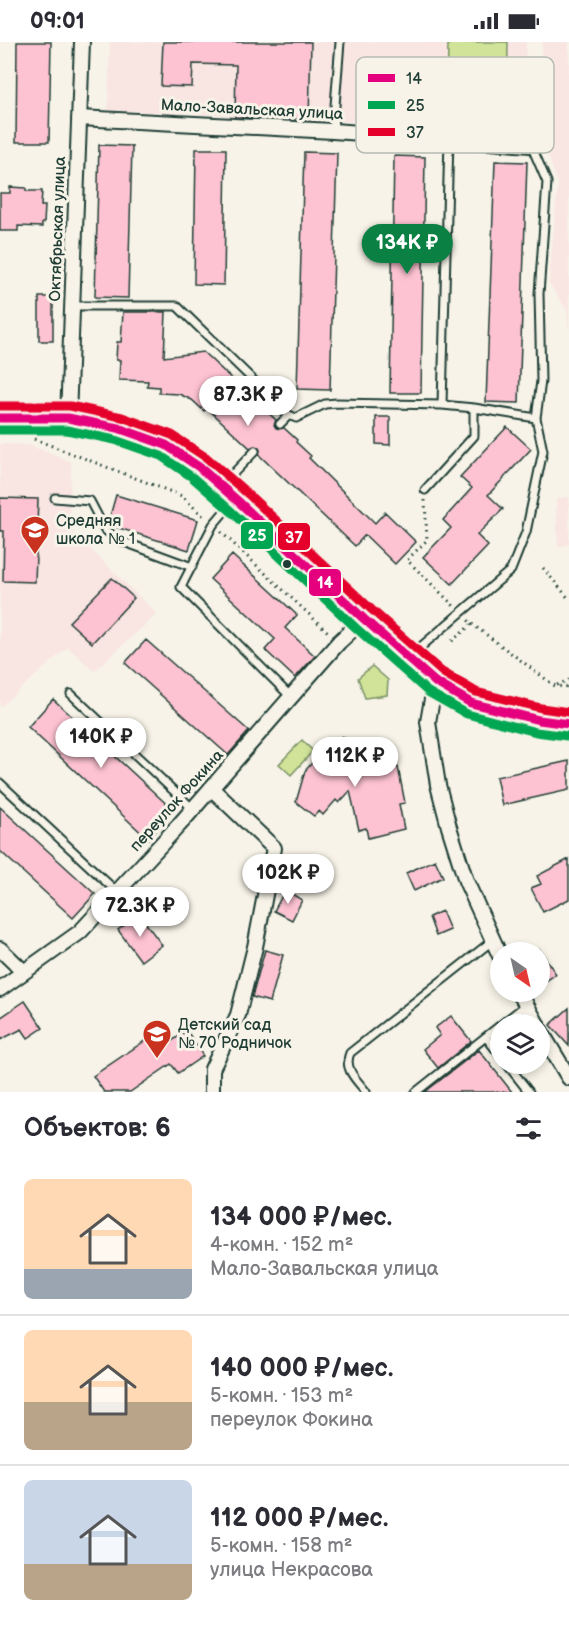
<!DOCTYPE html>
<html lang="ru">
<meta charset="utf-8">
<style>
:root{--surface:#fff;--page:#f2f2f3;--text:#2b2b33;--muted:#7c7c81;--line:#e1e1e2;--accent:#0b8043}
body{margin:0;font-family:"Balsamiq Sans",sans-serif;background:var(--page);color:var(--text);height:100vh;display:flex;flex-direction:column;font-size:22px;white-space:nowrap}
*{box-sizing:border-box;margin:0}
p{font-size:20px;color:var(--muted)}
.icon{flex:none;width:33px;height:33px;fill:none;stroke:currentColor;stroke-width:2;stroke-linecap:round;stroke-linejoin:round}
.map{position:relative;height:1050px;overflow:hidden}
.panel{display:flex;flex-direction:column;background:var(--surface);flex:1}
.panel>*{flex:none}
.needle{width:39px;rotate:146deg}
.controls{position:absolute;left:490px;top:900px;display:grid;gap:12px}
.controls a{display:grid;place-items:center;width:60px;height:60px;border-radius:50%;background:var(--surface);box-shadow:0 3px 9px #0003;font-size:30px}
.price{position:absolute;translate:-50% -51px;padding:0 14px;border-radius:21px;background:#fff;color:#222;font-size:20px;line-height:39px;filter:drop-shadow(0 2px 3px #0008)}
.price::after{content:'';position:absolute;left:50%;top:36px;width:18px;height:14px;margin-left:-9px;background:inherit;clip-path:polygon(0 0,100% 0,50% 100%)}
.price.selected{background:var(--accent);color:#fff}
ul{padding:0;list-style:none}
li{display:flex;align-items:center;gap:18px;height:150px;padding:0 24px}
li+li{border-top:2px solid var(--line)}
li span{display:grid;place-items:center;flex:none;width:168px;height:120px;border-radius:9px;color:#555}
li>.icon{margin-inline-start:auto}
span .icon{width:72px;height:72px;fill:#fffc;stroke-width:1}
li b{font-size:26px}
h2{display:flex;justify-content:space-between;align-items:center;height:72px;padding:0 24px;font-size:26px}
.status{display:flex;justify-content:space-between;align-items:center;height:42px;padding:0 30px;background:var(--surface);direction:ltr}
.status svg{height:16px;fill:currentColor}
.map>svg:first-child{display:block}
</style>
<div class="status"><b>09:01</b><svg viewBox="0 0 49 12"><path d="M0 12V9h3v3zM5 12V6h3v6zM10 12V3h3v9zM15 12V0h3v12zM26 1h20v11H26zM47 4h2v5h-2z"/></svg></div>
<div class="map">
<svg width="569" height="1050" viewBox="0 0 569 1050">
<rect width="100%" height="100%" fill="#f7f3e8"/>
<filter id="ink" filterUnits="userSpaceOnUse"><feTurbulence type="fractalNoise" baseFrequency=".0167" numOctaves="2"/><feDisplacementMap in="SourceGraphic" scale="12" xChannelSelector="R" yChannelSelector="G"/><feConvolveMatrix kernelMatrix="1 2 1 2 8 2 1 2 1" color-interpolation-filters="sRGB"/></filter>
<g filter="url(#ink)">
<path fill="#f9e5e2" d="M 110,0 L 526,0 L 523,83 L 227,77 L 226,73 L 108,68 Z
M 542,0 L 569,0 L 569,288 L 567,268 L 549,241 L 558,141 L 540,92 Z
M 0,402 L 29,403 L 71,420 L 69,486 L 157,572 L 94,629 L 68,605 L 0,665 Z
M 569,455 L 569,502 L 558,505 L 556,457 Z"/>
<path fill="#d1e398" stroke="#789066" stroke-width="1.5" d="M 448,0 L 508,0 L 507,61 L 479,70 L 447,62 Z
M 372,624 L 388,638 L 387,653 L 365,656 L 358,636 Z
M 302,698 L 313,709 L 291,733 L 279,722 Z"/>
<path fill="#fec3d3" stroke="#1f3d34" stroke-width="1.5" d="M 17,0 L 51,0 L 49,100 L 16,100 Z
M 163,0 L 311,0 L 309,77 L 235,75 L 236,23 L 193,22 L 192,45 L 161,44 Z
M 99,103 L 132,104 L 128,256 L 95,255 Z
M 196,107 L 226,107 L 224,243 L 194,242 Z
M 304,110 L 337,111 L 330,348 L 297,347 Z
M 394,114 L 425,115 L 421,351 L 390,351 Z
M 495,119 L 527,120 L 519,361 L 486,360 Z
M 10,145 L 26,146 L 26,149 L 42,149 L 41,164 L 45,164 L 44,181 L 42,181 L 42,185 L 18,184 L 18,189 L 0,189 L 0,151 L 10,151 Z
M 39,255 L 53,255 L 53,299 L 39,299 Z
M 123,270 L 166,270 L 164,315 L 203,310 L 276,378 L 274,383 L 276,386 L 284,386 L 297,398 L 296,400 L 311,414 L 309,416 L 375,481 L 385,470 L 416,500 L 395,522 L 365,493 L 355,504 L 259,413 L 260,408 L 258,405 L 254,404 L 250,406 L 207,366 L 204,369 L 192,358 L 179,352 L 159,351 L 159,345 L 147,344 L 148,339 L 119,338 L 120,318 L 116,318 L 117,300 L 121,300 Z
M 376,375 L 390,375 L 390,403 L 376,402 Z
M 507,385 L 531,407 L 488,453 L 503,467 L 477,493 L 488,504 L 452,542 L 423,515 L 451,486 L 443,478 L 472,446 L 460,435 Z
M 116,453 L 198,478 L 189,508 L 109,483 L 108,481 Z
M 0,456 L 38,457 L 35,540 L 3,539 L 4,489 L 0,489 Z
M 232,513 L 297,573 L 285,586 L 315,614 L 295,636 L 265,608 L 275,597 L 210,537 Z
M 112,536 L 134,556 L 92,601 L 69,580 Z
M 146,598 L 249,689 L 228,713 L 125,621 Z
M 53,657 L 174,769 L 148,797 L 28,685 Z
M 342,694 L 367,715 L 389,712 L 392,726 L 398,725 L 405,761 L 399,762 L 404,787 L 368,796 L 366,786 L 359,788 L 350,749 L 339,761 L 336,758 L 323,773 L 319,769 L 314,774 L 296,760 L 305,729 L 316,716 L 319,719 Z
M 569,719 L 569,748 L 502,763 L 496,735 Z
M 0,765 L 95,852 L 73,876 L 0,809 Z
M 569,817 L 569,857 L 543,870 L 531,846 L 541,842 L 537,834 Z
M 435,818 L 443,835 L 414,849 L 406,831 Z
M 285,848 L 302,858 L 292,878 L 274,869 Z
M 442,869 L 450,888 L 436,894 L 429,875 Z
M 139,872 L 162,903 L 141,919 L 118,888 Z
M 265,908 L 283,913 L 270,960 L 252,955 Z
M 540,908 L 556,932 L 540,943 Z
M 25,959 L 43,986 L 28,996 L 22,987 L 0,998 L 0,976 Z
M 569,966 L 569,1004 L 550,983 Z
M 451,974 L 471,999 L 438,1026 L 423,1007 L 440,993 L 435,986 Z
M 187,989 L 203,1014 L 178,1031 L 171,1022 L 130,1050 L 104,1050 L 93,1034 L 152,994 L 161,1006 Z
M 479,1008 L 512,1050 L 425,1050 Z"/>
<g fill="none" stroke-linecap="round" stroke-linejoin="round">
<g stroke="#1f3d34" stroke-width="11">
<path id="lane" d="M 333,89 L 340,0
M 531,103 L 547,140 L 539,252 L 541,339 L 536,376
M 72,264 L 177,264 L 289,373 L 296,376 L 325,362 L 337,361 L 442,363 L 474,366 L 536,376 L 543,409 L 526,490 L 511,528 L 410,614
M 442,363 L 449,97
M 280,382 L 289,373
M 223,442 L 255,409
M 425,448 L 474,394 L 474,366
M 55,456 L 90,459 L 105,488 L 119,498 L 192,525
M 234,458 L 213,483 L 181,545 L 291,655
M 71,652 L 193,767
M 0,741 L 117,850
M 486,995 L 501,1014
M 507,1022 L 529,1050
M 366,1050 C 357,1038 343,1027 350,1011 L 492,899
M 416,1050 L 526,963"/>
</g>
<g stroke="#1f3d34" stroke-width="18">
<path id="street" d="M 79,76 L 333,89 L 531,103
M 68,376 L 82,0
M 435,640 L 428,680 L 438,743 L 449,785 L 466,839 L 501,916
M 211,746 L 274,806 L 255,905 L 238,973 L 212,1027 L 212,1050
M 0,907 L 24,930
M 0,947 L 80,890 L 179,783 L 339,600 L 364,577
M 519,950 L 537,982
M 540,988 L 569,1036"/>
</g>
<g stroke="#1f3d34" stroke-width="26">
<path id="primary" d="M 0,376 L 68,376 L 118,386 L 166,403 L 199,425 L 240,461 L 364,577 L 435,640 L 471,661 L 539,678 L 569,682"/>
</g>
<path stroke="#1f3d34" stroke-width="3" stroke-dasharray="1.5 4.5" stroke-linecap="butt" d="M 34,397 L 182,454 L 205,476
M 425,458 L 427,498 L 407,518 L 454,564
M 221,490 L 328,590
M 543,526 L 569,557
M 472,582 L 555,644 L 569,645
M 452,599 L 472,582 L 467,577
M 557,643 L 569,638"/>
<use href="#lane" stroke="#f7f3e8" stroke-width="7"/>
<use href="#street" stroke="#f7f3e8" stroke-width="14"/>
<use href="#primary" stroke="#f7f3e8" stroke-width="21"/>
<g stroke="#f7f3e8" stroke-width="14">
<path id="bus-1" d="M 0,376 L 68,376 L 118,386 L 166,403 L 199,425 L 240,461 L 364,577 L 435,640 L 471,661 L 539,678 L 569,682"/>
</g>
<g stroke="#f7f3e8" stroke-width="14">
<path id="bus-2" d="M 0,388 L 67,388 L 115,398 L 161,414 L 192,435 L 232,470 L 356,586 L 428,650 L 467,672 L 536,690 L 567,694"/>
</g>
<g stroke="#f7f3e8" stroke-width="14">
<path id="bus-3" d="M 0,364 L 70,364 L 122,375 L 172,393 L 207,416 L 248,452 L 372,568 L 442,630 L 476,650 L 541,666 L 569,670"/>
</g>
<use href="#bus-1" stroke="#e5007d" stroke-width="9"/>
<use href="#bus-2" stroke="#00a651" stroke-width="9"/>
<use href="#bus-3" stroke="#e4002b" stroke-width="9"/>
</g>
</g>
<defs>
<g id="school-pin" transform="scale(1.5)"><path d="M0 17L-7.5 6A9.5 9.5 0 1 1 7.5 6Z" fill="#c8321e" stroke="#f7f3e8"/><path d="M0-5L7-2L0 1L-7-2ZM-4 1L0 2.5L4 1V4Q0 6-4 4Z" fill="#fff"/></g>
</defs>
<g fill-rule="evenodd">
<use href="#school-pin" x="35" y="488"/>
<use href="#school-pin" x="157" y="992"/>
</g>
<circle fill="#1f3d34" stroke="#f7f3e8" stroke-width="2" cx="287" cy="522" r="5"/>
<g text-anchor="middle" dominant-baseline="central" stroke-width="6" stroke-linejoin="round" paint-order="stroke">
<g font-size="16" fill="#1f3d34" stroke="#f7f3e8">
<text transform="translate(252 68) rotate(3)">Мало-Завальская улица</text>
<text transform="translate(58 187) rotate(-88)">Октябрьская улица</text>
<text transform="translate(177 759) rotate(-48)">переулок Фокина</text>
</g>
<g font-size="16" fill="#1f3d34" stroke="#f7f3e8" text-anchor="start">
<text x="56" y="479">Средняя<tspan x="56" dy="18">школа № 1</tspan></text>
<text x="178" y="983">Детский сад<tspan x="178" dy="18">№ 70 Родничок</tspan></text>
</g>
</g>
<rect x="356" y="15" width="198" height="96" rx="9" fill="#f7f3e8" stroke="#b6bcb2" stroke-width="1.5"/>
<rect x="368" y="32" width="27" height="8" fill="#e5007d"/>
<rect x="368" y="59" width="27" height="8" fill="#00a651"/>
<rect x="368" y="86" width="27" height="8" fill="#e4002b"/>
<g font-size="16" fill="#1f3d34">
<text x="406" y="42">14</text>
<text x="406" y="69">25</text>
<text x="406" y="96">37</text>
</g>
<g stroke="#f7f3e8" stroke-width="2">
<rect x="240" y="479" width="34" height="29" rx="6" fill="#00a651"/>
<rect x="277" y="480" width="34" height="29" rx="6" fill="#e4002b"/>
<rect x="308" y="526" width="34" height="29" rx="6" fill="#e5007d"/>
</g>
<g font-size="16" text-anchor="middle" font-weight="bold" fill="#fff">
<text x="257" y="499">25</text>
<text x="294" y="501">37</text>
<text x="325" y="546">14</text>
</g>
</svg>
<div class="controls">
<a><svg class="needle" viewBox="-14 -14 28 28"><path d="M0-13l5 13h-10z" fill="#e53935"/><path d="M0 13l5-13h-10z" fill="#7c7c81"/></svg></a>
<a><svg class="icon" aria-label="layers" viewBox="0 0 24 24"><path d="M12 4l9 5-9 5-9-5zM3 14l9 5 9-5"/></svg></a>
</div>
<b class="price selected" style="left:407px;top:233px">134K ₽</b>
<b class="price" style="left:248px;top:385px">87.3K ₽</b>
<b class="price" style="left:101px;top:727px">140K ₽</b>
<b class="price" style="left:355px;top:746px">112K ₽</b>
<b class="price" style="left:288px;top:863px">102K ₽</b>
<b class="price" style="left:140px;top:896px">72.3K ₽</b>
</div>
<section class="panel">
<h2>Объектов: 6<svg class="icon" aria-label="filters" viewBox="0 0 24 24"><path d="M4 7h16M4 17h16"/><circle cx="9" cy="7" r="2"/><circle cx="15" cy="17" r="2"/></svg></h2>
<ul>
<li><span style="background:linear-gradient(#ffd9b3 75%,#9aa5b1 0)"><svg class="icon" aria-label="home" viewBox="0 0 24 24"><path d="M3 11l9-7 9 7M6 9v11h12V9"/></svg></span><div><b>134 000 ₽/мес.</b><p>4-комн. · 152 m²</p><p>Мало-Завальская улица</p></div></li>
<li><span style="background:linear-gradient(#ffd9b3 60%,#b9a48a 0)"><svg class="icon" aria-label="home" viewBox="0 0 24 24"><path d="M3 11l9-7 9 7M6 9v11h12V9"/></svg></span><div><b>140 000 ₽/мес.</b><p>5-комн. · 153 m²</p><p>переулок Фокина</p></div></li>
<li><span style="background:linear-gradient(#c9d6e8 70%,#b9a48a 0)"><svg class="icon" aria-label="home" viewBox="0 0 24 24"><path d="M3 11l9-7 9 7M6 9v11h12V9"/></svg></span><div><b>112 000 ₽/мес.</b><p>5-комн. · 158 m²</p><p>улица Некрасова</p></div></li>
</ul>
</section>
